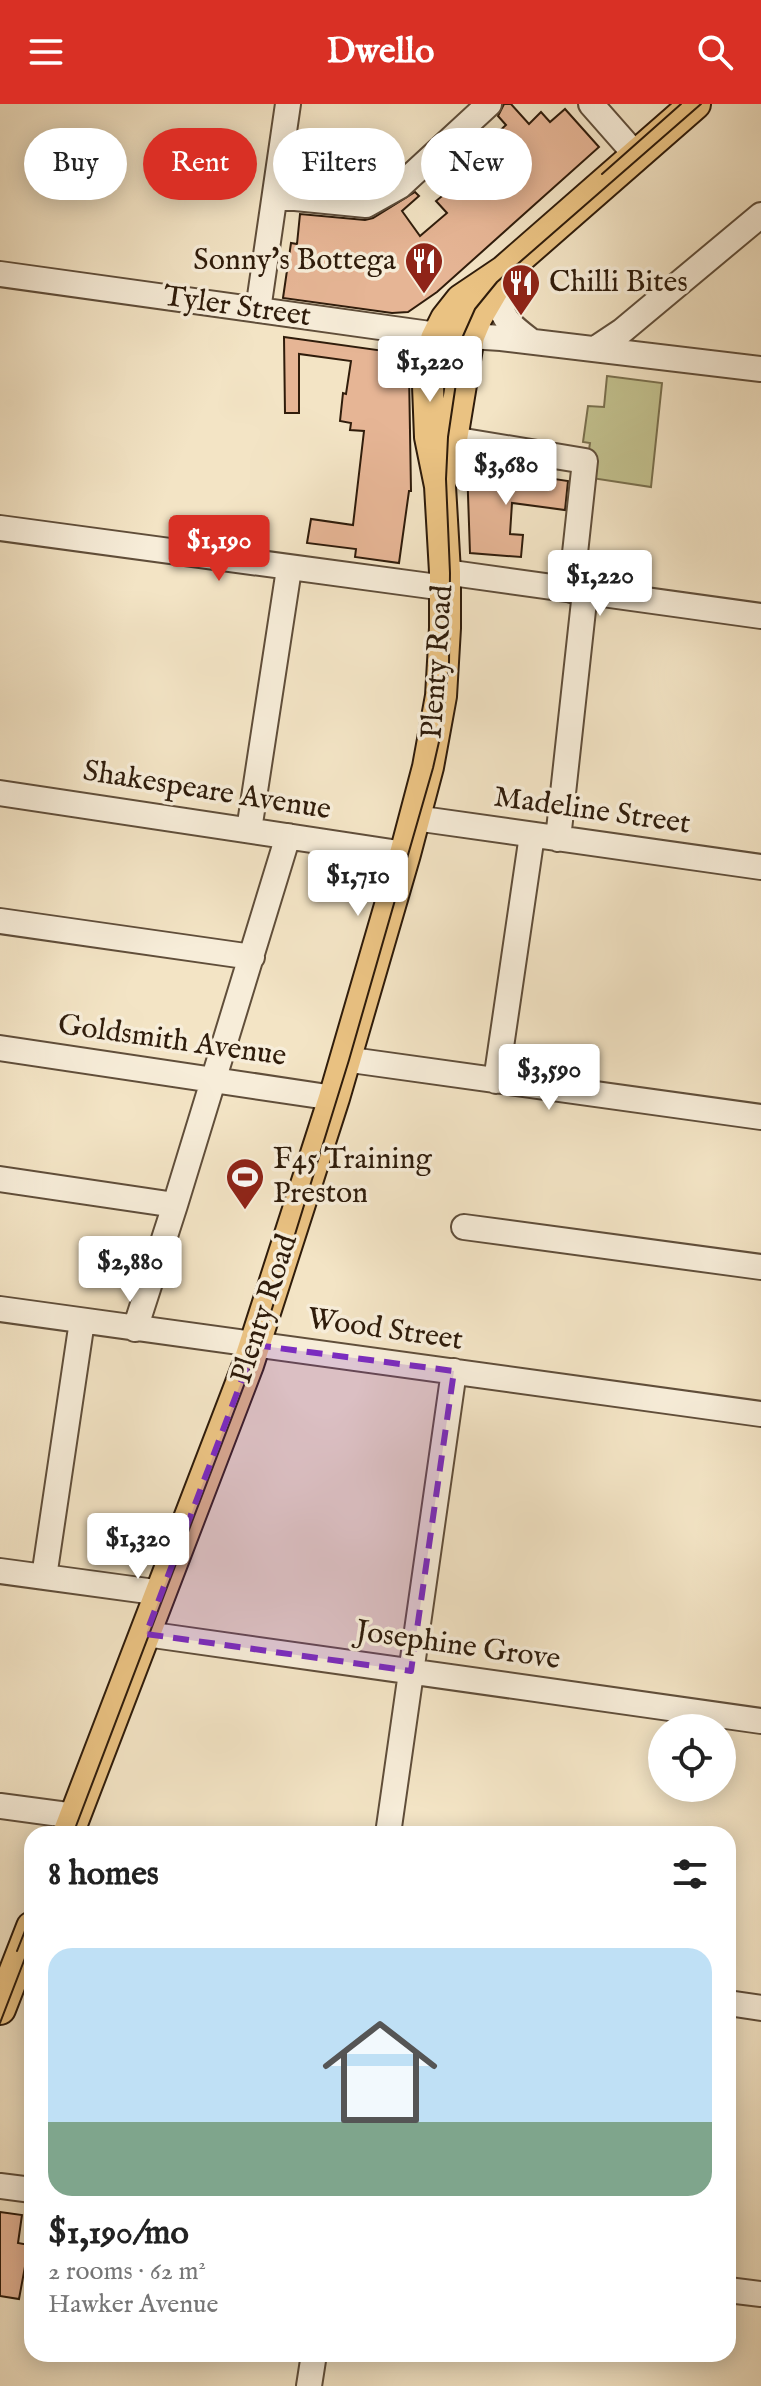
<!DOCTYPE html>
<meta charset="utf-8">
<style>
:root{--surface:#fff;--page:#f2f2f2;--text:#222;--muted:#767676;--accent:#d93025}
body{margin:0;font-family:"IM FELL English",serif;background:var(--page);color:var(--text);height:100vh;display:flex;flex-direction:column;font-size:30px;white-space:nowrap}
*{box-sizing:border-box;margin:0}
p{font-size:26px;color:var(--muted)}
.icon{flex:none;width:44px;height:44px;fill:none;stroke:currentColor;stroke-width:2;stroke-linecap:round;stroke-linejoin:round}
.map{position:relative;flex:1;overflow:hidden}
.panel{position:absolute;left:24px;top:1722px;width:712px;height:536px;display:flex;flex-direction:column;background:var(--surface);border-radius:24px;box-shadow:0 4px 20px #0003}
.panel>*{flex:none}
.guide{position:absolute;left:24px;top:24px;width:714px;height:72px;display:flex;gap:16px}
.buttons{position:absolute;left:648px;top:1610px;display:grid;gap:16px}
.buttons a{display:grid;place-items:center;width:88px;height:88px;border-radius:50%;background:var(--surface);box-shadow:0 4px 20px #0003;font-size:40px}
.price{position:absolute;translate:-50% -68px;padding:0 18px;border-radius:8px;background:#fff;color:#222;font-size:26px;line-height:52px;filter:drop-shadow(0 2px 4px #0008)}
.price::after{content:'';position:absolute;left:50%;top:48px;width:24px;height:18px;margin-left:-12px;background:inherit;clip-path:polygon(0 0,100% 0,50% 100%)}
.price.current{background:var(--accent);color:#fff}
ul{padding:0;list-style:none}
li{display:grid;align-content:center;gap:16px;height:424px;padding:0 24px}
li span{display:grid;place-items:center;height:248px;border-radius:24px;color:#555}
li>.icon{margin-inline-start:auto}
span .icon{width:144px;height:144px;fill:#fffc;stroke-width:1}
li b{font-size:34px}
h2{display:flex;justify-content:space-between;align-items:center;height:96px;padding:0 24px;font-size:34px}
.tag{padding:0 28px;border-radius:36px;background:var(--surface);box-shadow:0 4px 20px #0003;font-size:28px;line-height:72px}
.tag.current{background:var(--accent);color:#fff}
header{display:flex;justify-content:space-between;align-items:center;height:104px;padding:0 24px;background:var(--accent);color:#fff;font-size:36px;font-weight:700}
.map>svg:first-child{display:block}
</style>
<header><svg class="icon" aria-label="menu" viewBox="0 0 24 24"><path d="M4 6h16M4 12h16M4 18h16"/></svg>Dwello<svg class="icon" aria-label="search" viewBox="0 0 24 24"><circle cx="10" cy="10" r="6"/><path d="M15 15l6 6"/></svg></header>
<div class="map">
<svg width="761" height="2282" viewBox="0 0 761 2282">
<rect width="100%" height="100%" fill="#f3e4c5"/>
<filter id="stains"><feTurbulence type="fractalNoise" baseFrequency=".0025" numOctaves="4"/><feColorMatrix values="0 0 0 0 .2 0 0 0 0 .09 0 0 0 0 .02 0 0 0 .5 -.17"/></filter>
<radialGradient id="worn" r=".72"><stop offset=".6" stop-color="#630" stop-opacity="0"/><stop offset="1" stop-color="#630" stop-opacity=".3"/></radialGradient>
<path fill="#c3c28f" stroke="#796f4d" stroke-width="2" d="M 607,272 L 662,279 L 651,383 L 585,373 L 590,339 L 583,338 L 588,302 L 604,303 Z"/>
<path fill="#e6b595" stroke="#2f1c0b" stroke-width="2" d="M 504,0 L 511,0 L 529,20 L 541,8 L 550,18 L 565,5 L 599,43 L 437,188 L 408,208 L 392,209 L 283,194 L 291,139 L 297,140 L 300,110 L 365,116 L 373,114 L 415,88 L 419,92 L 402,107 L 420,132 L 447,109 L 436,97 L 447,88 L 452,93 L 467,79 L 472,84 L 497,62 L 481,44 L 506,21 L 498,12 Z
M 284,233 L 406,250 L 406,268 L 409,268 L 411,387 L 409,387 L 399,459 L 355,453 L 356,445 L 307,439 L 311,415 L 353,421 L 364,327 L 350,326 L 351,319 L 340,317 L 343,289 L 346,290 L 351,257 L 299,250 L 299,309 L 285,309 Z
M 467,362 L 568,377 L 565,406 L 512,399 L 510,430 L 523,431 L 521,453 L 470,449 Z
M 0,2108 L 22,2111 L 18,2139 L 29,2141 L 19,2195 L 0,2192 Z"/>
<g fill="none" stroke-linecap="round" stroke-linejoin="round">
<g stroke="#604e3a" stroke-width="28">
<path id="minor" d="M 591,0 L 635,50
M 275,92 L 366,101 L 400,82 L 489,0
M 0,170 L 437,231
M 503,173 C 497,210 502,215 531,237
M 258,206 L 288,0
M 469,232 L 501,234 L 761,265
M 595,245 L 622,227 L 761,111
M 452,335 L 585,357 L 571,486
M 0,424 L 445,484
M 445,468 L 761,512
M 0,689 L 405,750
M 415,714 L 761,763
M 249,726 L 289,465
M 558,735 L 585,488
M 0,817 L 252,853
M 0,944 L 334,994
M 344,955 L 761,1013
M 496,977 L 532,731
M 0,1075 L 175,1101
M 464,1123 L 761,1163
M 0,1205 L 761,1310
M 135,1225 L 175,1101 L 288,732
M 0,1467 L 162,1489
M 44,1473 L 82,1217
M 146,1530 L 761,1617
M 0,1702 L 75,1712
M 388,1730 L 454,1267
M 728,1899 L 761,1904
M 0,2082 L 32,2086
M 728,2186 L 761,2190
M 309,2282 L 314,2250"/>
</g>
<g stroke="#2f1c0b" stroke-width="34">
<path id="major" d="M 441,377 L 452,335 L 469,232 L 477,213 L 501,172
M 68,1730 L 248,1261 L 334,994 L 405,750 L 428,663 L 441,592 L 445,524 L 445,468 L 440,382 L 430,333 L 428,282 L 436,235 L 446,215 L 461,196 L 504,167 L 695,0
M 0,1905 L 32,1823"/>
</g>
<use href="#minor" stroke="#f7edd9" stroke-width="24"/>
<use href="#major" stroke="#eac282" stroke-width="30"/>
<path stroke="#2f1c0b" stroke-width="2" d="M 602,70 L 681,0
M 73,1730 L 267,1221 L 349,956 L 433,664 L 441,629 L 449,559 L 450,469 L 446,375 L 448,333 L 463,232 L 475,205 L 497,178 L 701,0
M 17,1847 L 32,1809
M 0,1919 L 32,1836"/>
</g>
<path fill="#7b2cbf" fill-opacity="0.2" stroke="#7b2cbf" stroke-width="6" stroke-dasharray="16 10" stroke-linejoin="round" d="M 255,1241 L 454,1267 L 411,1567 L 146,1530 Z"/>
<defs>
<g id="restaurant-pin" transform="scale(2)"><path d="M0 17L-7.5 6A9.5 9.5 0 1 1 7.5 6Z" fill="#8f2418" stroke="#f7edd9"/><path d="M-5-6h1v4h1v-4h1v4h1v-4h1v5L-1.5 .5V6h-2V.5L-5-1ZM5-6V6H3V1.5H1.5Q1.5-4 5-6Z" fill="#fff"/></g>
<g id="stadium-pin" transform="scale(2)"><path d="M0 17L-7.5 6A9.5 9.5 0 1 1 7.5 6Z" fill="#8f2418" stroke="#f7edd9"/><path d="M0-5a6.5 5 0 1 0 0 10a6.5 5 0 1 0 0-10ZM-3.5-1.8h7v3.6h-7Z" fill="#fff"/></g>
</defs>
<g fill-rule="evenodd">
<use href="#restaurant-pin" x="424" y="157"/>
<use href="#restaurant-pin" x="521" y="179"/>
<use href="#stadium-pin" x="245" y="1073"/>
</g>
<g text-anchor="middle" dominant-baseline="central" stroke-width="7" stroke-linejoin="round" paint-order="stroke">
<g font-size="30" fill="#2f1c0b" stroke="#f7edd9" text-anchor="start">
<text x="396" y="157" text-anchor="end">Sonny's Bottega</text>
<text x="549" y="179">Chilli Bites</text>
<text x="273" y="1056">F45 Training<tspan x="273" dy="34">Preston</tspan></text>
</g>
<g font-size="30" fill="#2f1c0b" stroke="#f7edd9">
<text transform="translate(237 203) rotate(8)">Tyler Street</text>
<text transform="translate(438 558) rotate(-86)">Plenty Road</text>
<text transform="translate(207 687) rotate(9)">Shakespeare Avenue</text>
<text transform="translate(592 707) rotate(8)">Madeline Street</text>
<text transform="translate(172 937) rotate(8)">Goldsmith Avenue</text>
<text transform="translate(265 1205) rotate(-72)">Plenty Road</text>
<text transform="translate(385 1226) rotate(8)">Wood Street</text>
<text transform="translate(458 1542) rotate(8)">Josephine Grove</text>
</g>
</g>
<rect width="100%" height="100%" filter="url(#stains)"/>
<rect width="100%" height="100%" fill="url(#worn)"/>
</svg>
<div class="buttons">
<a><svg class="icon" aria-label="locate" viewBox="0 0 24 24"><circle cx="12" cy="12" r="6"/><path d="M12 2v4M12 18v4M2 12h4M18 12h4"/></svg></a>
</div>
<b class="price" style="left:430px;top:300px">$1,220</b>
<b class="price" style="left:506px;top:403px">$3,680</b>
<b class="price current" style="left:219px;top:479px">$1,190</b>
<b class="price" style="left:600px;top:514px">$1,220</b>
<b class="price" style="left:358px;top:814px">$1,710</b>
<b class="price" style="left:549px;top:1008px">$3,590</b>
<b class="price" style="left:130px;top:1200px">$2,880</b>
<b class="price" style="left:138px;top:1477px">$1,320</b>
<div class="guide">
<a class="tag">Buy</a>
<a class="tag current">Rent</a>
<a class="tag">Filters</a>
<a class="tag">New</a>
</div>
<section class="panel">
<h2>8 homes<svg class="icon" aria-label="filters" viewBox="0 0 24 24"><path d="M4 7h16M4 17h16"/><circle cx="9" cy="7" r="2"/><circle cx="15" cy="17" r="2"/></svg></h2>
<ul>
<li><span style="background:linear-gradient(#bfe0f5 70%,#7fa58c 0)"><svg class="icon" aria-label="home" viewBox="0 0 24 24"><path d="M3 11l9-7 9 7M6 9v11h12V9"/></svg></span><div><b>$1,190/mo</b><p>2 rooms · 62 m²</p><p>Hawker Avenue</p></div></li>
</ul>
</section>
</div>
